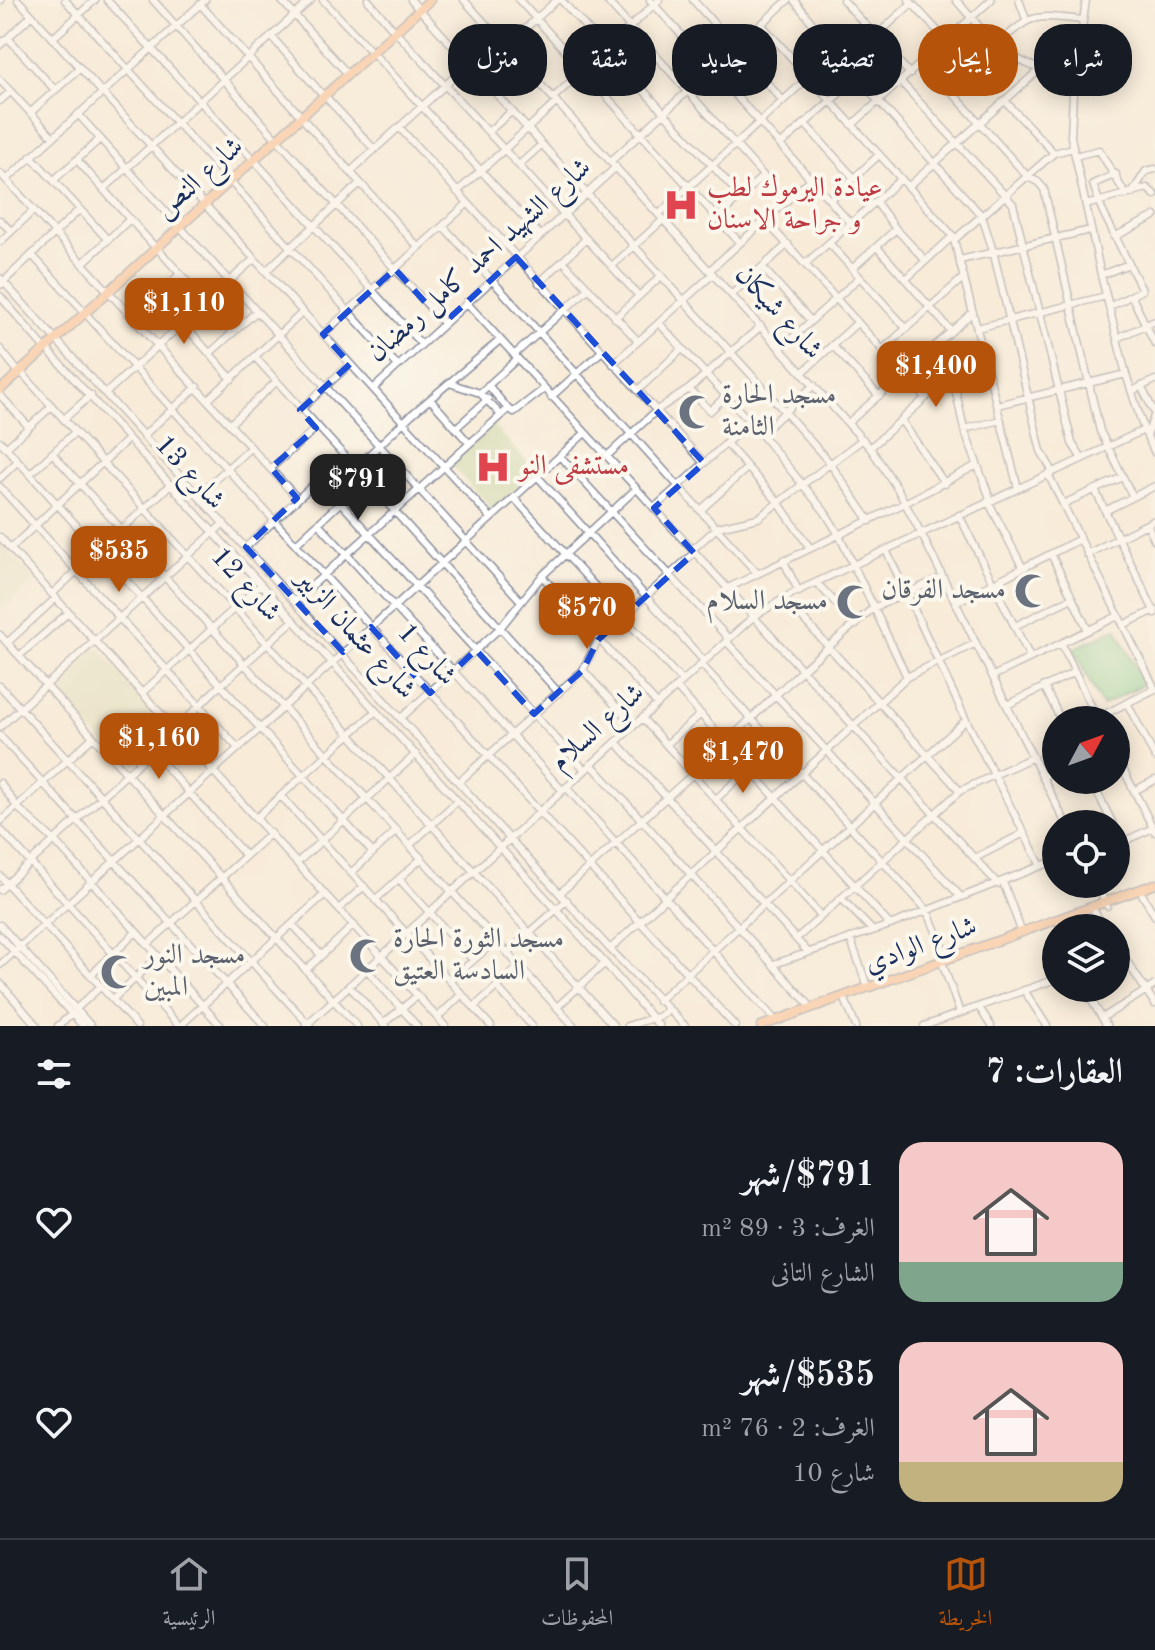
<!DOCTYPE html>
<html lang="ar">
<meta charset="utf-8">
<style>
:root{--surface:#171b24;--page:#242831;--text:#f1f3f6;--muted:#9ea1a6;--line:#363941;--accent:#b45309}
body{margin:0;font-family:"Old Standard TT",Amiri,serif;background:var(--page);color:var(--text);direction:rtl;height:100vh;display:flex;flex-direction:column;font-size:30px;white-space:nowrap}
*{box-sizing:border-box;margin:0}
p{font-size:26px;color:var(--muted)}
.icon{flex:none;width:44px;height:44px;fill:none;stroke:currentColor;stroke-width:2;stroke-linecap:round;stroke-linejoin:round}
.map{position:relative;height:1026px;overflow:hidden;direction:ltr}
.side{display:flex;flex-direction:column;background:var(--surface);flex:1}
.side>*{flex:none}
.hud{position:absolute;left:24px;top:24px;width:1108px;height:72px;direction:rtl;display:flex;gap:16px}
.needle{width:52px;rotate:49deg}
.fabs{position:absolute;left:1042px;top:706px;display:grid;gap:16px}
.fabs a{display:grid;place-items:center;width:88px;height:88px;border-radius:50%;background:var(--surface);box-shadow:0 4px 20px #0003;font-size:40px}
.price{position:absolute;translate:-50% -68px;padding:0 18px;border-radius:16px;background:var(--accent);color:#fff;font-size:26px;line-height:52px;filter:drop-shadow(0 2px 4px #0008)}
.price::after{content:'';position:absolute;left:50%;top:48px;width:24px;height:18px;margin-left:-12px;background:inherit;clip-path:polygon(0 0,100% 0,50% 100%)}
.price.on{background:#222;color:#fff}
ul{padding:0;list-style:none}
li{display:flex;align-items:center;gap:24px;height:200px;padding:0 32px}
li span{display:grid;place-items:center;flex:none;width:224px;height:160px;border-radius:24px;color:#555}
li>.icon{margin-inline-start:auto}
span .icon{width:96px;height:96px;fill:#fffc;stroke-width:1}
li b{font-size:34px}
h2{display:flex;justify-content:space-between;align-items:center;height:96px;padding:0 32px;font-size:34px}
.pill{padding:0 28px;border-radius:32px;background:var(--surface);box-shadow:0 4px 20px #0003;font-size:28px;line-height:72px}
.pill.on{background:var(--accent);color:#fff}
.tab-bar{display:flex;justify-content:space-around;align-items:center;height:112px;border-top:2px solid var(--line);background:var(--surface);font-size:22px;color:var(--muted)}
.tab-bar a{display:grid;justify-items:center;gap:4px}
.tab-bar .on{color:var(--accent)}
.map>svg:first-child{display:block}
</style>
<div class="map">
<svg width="1155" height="1026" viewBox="0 0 1155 1026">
<rect width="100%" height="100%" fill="#fbf7ec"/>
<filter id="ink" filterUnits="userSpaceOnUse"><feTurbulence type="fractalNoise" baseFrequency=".0125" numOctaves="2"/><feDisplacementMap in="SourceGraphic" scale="16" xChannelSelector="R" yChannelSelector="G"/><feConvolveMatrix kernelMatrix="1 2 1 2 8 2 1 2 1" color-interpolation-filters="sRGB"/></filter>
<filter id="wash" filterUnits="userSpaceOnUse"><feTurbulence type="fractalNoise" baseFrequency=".006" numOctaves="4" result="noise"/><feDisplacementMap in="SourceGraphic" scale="32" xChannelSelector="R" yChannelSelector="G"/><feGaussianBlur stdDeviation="1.8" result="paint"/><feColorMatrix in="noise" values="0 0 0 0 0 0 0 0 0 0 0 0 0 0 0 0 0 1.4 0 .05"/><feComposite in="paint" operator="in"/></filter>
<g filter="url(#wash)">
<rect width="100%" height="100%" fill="#f8ebd8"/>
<path fill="#dddebc" d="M 492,424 L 536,471 L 493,510 L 450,464 Z
M 0,543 L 35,580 L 1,610 L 0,614 Z
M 96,645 L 174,730 L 128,771 L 51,686 Z"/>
<path fill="#7fcd8c" stroke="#4d7e75" stroke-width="2" d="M 1116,628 L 1144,684 L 1102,706 L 1073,649 Z"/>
</g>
<g filter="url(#ink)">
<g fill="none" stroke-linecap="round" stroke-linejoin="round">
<g stroke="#8a8d9b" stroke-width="9">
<path id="minor" d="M 18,0 L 491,518
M 65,0 L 227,178
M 107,0 L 251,157
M 153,0 L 274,136
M 281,0 L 345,71
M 323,0 L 369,49
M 368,0 L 392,28
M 411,0 L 416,6
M 464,0 L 871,449 L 897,488 L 921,533 L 1066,824
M 519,0 L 740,243
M 561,0 L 741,197
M 606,0 L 786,201
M 650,0 L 851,224
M 693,0 L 783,101
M 794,0 L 845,64 L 982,216 L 993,251 L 1041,451 L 1053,472
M 843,0 L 910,74
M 909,0 L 947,41
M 956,0 C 983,31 1000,55 1040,69
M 1019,0 L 1026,19
M 1086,0 L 1073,93 L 1071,137 L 1101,275 L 1126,374 L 1144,430 L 1155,453
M 0,1 L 1,0
M 200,4 L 298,113
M 420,10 L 785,412 L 829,462 L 870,521
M 761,24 L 953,236 L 1018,488
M 395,31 L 639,296
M 271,36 L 321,93
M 8,38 L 55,90
M 53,38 L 95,0
M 0,45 L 32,15
M 996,45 C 1035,12 1032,15 1083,20
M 506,46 L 557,0
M 372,52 L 540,235
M 924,61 L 1028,177 L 1038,182 L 1044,189 L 1100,431 L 1133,497
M 845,64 L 912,3
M 0,80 L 52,136
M 901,82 L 1013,204 L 1072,443 L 1082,459
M 324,95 L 374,149
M 553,98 L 659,0
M 0,101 L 10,92
M 1005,101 L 1054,153
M 30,113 L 80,68
M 78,114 L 177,224
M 301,117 L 418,247
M 805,124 L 854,178
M 852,125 L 991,0
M 399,127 L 704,463
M 489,131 L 511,112
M 277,139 L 444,323
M 780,145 L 857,78
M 31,156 L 108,240
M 1075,156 L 1099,150 L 1126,195
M 77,160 L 154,246
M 254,160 L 421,344
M 611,161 L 788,0
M 519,165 L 541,145
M 350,172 L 498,37
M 0,173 L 297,498
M 6,180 L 205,0
M 54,180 L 100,139
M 230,181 L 398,366
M 908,187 L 1040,69 L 1052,67 L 1077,70
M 104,189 L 311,0
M 457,192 L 557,102
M 1132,193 L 1146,171 L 1155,169
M 830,200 L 879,155
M 1086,205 L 1147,188 L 1155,195
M 659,214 L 809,77
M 717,218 L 763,176
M 0,220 L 11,231
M 765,220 L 926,398
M 443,226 L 757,573
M 180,227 L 520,600
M 896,229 L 926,261
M 1114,237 L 1155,216
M 954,240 L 1054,153 L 1073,148
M 0,242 L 34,210
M 829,243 L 906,328
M 877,247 L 951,331
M 157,248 L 233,333
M 32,255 L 83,310
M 960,260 L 1091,230
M 563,261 L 638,341
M 83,263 L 130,219
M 805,264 L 901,179
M 612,266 L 664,219
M 762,267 L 811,321
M 853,268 L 896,229 L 876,202
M 710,270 L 811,179
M 266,271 L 360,183
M 1101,275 L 1129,264
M 0,278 L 610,949 L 685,1026
M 906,279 L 953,236
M 539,283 L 586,239
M 0,285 L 79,210
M 732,294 L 788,244
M 158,295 L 232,379
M 0,296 L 43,346
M 1132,297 L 1155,344
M 466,302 L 998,884
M 205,303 L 254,259
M 1109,307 L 1142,290 L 1102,210 L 1093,184 L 1116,174
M 85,313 L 735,1026
M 133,317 L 180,274
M 615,318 L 661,276
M 659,323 L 761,434 L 825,512 L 839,535 L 907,677
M 977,328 L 1106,296
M 323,334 L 467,204
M 1117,338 L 1155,321
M 832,345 L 879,396
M 46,348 L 605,963 L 659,1026
M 781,348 L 860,277
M 0,349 L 17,370
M 882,350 L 964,277
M 210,353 L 256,312
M 514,355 L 589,288
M 255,357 L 559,693
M 613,364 L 713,274
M 21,372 L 614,1026
M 803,372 L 857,323
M 952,374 L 964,429 L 991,501
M 449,383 L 480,393 L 501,415
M 488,385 L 508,409 L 514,412 L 544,389
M 1141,386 L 1155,414
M 373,389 L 616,167
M 689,389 L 710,411 L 726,396
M 638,390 L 682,349
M 1132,391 L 1155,380
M 106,393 L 183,323
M 480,393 L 517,359
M 0,395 L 29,427
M 551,397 L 601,352
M 430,399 L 469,443
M 208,400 L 303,312
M 997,405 L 1126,374
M 300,410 L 350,364
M 64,419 L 91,395
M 901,420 L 945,484
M 848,423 L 973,312
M 230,424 L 276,382
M 456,428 L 488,399
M 964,429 L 1001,420
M 761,434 L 814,385
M 144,435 L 197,387
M 1147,436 L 1155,413
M 0,441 L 373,853
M 726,443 L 778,502 L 810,548
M 6,448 L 52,406
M 870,448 L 982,347
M 52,453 L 574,1026
M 560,456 L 729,639
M 607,456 L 657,410 L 689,389 L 761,326
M 271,468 L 316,428
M 354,469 L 411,415 L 500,340
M 30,474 L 75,432
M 1048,474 L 1155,689
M 537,476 L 704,661
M 0,478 L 18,461
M 319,479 L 585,770
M 0,487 L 238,748
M 1095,490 L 1155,613
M 198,495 L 251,447
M 514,498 L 682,681
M 988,501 L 1023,568
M 1063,504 L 1123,477
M 654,508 L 750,422
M 702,509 L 747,468
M 1105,511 L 1155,486
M 959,515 L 1030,657
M 319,524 L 562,790
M 1147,524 L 1155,541
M 0,537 L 445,1026
M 296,544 L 341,502
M 246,547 L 343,457
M 11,548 L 128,439
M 692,550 L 718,527 L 758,518 L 863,439
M 886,550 L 966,720 L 1041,866
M 1051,554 L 1088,630
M 1087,554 L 1155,520
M 783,560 L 799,592
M 542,576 L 657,704
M 817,583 L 856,625
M 726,589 L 905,503 L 977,465
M 52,594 L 170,485
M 784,598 L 960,791
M 295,601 L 508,409
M 956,602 L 1080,539
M 1123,625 L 1155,610
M 1015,626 L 1072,598
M 0,635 L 357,1026
M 726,641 L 961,897
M 7,643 L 56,598
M 1061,643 L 1098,720
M 19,656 L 69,612
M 701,664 L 927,910 L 948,960
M 583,670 L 633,725
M 993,676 L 1118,616
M 0,686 L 310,1026
M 1044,686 L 1061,720
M 676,687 L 890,925
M 142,693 L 260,585
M 1127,703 L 1155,757
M 1007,705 L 1075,672
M 401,718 L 500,628 L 542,576 L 636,489
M 642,718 L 821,916
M 1097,718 L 1155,689
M 0,727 L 224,523
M 0,736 L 265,1026
M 616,742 L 808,952
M 667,744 L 701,714
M 152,751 L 245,855
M 1116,755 L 1155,832
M 591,764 L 812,1008
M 1042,777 L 1056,770
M 1091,780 L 1113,824
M 459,782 L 583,670 L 598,640 L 694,553
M 0,783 L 18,808 L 54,840 L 221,1026
M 566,787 L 776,1021
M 1134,791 L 1155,780
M 281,796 L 491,1026
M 716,799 L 750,768
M 256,818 L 376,711
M 0,822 L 93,737
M 0,829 L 179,1026
M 1116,831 L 1122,842
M 410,845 L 457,801
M 1116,845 L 1153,828
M 975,858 L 1024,833
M 297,863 L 416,754
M 351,873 L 397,830
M 0,876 L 137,1026
M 399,879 L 473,960
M 1003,882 L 1022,933
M 1096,884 L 1107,906
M 0,890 L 176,729 L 213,692 L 293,621
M 560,893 L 693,774 L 802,670 L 873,608 L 943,577
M 1142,894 L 1155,916
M 841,898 L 872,930
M 375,900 L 422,858
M 1092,908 L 1105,928
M 339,909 L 364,886
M 1059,920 L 1061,928
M 292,924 L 321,955
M 0,925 L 91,1026
M 0,936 L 83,1026
M 850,938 L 868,988
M 796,939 L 960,791 L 1033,757
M 147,945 L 271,833
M 1116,945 L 1155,1004
M 610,949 L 907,677 L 976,643
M 508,952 L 567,900
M 942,962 L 960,1013
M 774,964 L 890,925 L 1056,860
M 0,965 L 585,433
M 306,970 L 354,925
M 367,970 L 417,1026
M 91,975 L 136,932
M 450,981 L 496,940
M 0,983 L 37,1026
M 349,986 L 386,1026
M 497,987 L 532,1026
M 1084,988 L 1107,1026
M 1024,990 L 1047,1026
M 844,997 L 856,1026
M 113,999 L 158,957
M 658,1001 L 966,720
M 474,1007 L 520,966
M 557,1007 L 605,963
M 979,1007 L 991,1026
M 76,1009 L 101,986
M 438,1017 L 462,994
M 1102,1018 L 1155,985
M 383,1024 L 417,996
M 58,1026 L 72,1014
M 180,1026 L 325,894
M 305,1026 L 753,617 L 793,593 L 1144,430
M 627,1026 L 660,1016 L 668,1010
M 924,1026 L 1056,979"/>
</g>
<g stroke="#8a8d9b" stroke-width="11">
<path id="major" d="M 0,390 L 430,0
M 761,1026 L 1155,884"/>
</g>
<use href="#minor" stroke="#fff" stroke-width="6"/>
<use href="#major" stroke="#fbbb8d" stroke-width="8"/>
</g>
</g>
<path d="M0 0H1155V1026H0ZM 516,257 L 704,463 L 654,508 L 694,553 L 598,640 L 583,670 L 534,714 L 476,650 L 430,693 L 371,627 L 343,652 L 246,547 L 297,498 L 271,468 L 316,428 L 300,410 L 350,364 L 323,334 L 395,269 L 444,323 Z" fill="#f8ebd8" fill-opacity=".55" fill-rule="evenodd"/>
<path fill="none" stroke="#1d4ed8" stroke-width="6" stroke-dasharray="16 10" stroke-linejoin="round" d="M 516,257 L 704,463 L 654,508 L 694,553 L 598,640 L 583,670 L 534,714 L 476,650 L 430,693 L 371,627 L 343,652 L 246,547 L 297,498 L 271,468 L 316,428 L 300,410 L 350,364 L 323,334 L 395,269 L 444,323 Z"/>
<defs>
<g id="hospital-bare" transform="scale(2.76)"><path d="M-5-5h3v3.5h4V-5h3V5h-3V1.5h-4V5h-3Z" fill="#e0444e" stroke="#fbf7ec" stroke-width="2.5" paint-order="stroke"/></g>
<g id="mosque-bare" transform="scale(2.76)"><path d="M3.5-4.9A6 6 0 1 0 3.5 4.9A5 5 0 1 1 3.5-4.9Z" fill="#6b7280" stroke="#fbf7ec" stroke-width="2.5" paint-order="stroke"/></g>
</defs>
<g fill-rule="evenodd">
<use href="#hospital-bare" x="681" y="205"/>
<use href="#mosque-bare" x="696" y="412"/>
<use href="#hospital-bare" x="493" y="467"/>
<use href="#mosque-bare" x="1032" y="591"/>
<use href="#mosque-bare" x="854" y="602"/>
<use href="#mosque-bare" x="367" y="956"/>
<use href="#mosque-bare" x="118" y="972"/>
</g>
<g text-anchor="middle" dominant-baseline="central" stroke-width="8" stroke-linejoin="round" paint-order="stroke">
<g font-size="28" fill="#1b2f5e" stroke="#fbf7ec">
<text transform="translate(200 179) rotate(-42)">شارع النص</text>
<text transform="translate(480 261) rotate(-42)">شارع الشهيد احمد كامل رمضان</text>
<text transform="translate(778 313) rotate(48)">شارع شيكان</text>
<text transform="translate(189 473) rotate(48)">شارع 13</text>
<text transform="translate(245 585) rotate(48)">شارع 12</text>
<text transform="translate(355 635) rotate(48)">شارع عثمان الزبير</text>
<text transform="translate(426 655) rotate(48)">شارع 1</text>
<text transform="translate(598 728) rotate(-42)">شارع السلام</text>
<text transform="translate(921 946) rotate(-20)">شارع الوادي</text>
</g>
<g font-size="28" fill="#be3a42" stroke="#fbf7ec" text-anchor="start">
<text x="707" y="189">عيادة اليرموك لطب<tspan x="707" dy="32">و جراحة الاسنان</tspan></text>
<text x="519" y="467">مستشفى النو</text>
</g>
<g font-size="28" fill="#5b616d" stroke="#fbf7ec" text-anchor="start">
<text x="722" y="396">مسجد الحارة<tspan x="722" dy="32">الثامنة</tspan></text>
<text x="1006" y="591" text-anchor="end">مسجد الفرقان</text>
<text x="828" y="602" text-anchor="end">مسجد السلام</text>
<text x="393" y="940">مسجد الثورة الحارة<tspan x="393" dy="32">السادسة العتيق</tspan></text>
<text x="144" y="956">مسجد النور<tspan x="144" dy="32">المبين</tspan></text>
</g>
</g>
</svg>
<div class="fabs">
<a><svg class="needle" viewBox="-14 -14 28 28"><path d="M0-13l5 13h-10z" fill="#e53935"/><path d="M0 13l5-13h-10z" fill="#9ea1a6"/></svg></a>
<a><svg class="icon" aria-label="locate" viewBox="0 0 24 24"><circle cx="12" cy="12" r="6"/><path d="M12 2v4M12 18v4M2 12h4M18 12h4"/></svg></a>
<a><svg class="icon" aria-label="layers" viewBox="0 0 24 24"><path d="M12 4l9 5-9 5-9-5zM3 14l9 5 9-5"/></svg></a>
</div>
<b class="price" style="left:184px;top:346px">$1,110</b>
<b class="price" style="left:936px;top:409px">$1,400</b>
<b class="price on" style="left:358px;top:522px">$791</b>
<b class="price" style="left:119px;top:594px">$535</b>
<b class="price" style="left:587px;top:651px">$570</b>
<b class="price" style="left:159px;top:781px">$1,160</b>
<b class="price" style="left:743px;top:795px">$1,470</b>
<div class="hud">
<a class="pill">شراء</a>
<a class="pill on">إيجار</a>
<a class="pill">تصفية</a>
<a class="pill">جديد</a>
<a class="pill">شقة</a>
<a class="pill">منزل</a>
</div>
</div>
<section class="side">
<h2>العقارات: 7<svg class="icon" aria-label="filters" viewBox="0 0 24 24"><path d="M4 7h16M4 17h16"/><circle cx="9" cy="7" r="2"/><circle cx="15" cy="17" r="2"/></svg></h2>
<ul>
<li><span style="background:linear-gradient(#f6c9c9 75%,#7fa58c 0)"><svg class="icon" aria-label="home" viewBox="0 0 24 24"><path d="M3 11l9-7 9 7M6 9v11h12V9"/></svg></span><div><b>$791/شهر</b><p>الغرف: 3 · 89 m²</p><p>الشارع التانى</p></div><svg class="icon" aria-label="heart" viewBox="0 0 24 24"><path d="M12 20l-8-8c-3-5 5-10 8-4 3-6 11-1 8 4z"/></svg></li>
<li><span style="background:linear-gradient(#f6c9c9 75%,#c2b280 0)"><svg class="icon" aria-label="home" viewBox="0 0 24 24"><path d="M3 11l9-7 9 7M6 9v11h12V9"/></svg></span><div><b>$535/شهر</b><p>الغرف: 2 · 76 m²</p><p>شارع 10</p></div><svg class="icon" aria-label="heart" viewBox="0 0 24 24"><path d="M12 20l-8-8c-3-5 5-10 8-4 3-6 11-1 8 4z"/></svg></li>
</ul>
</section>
<nav class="tab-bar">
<a class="on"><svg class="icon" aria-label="map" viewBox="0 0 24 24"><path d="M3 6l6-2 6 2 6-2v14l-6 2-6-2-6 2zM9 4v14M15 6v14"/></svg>الخريطة</a>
<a><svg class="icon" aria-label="saved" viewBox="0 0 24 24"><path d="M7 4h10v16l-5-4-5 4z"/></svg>المحفوظات</a>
<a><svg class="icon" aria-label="home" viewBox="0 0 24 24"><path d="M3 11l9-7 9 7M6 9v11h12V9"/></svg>الرئيسية</a>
</nav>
